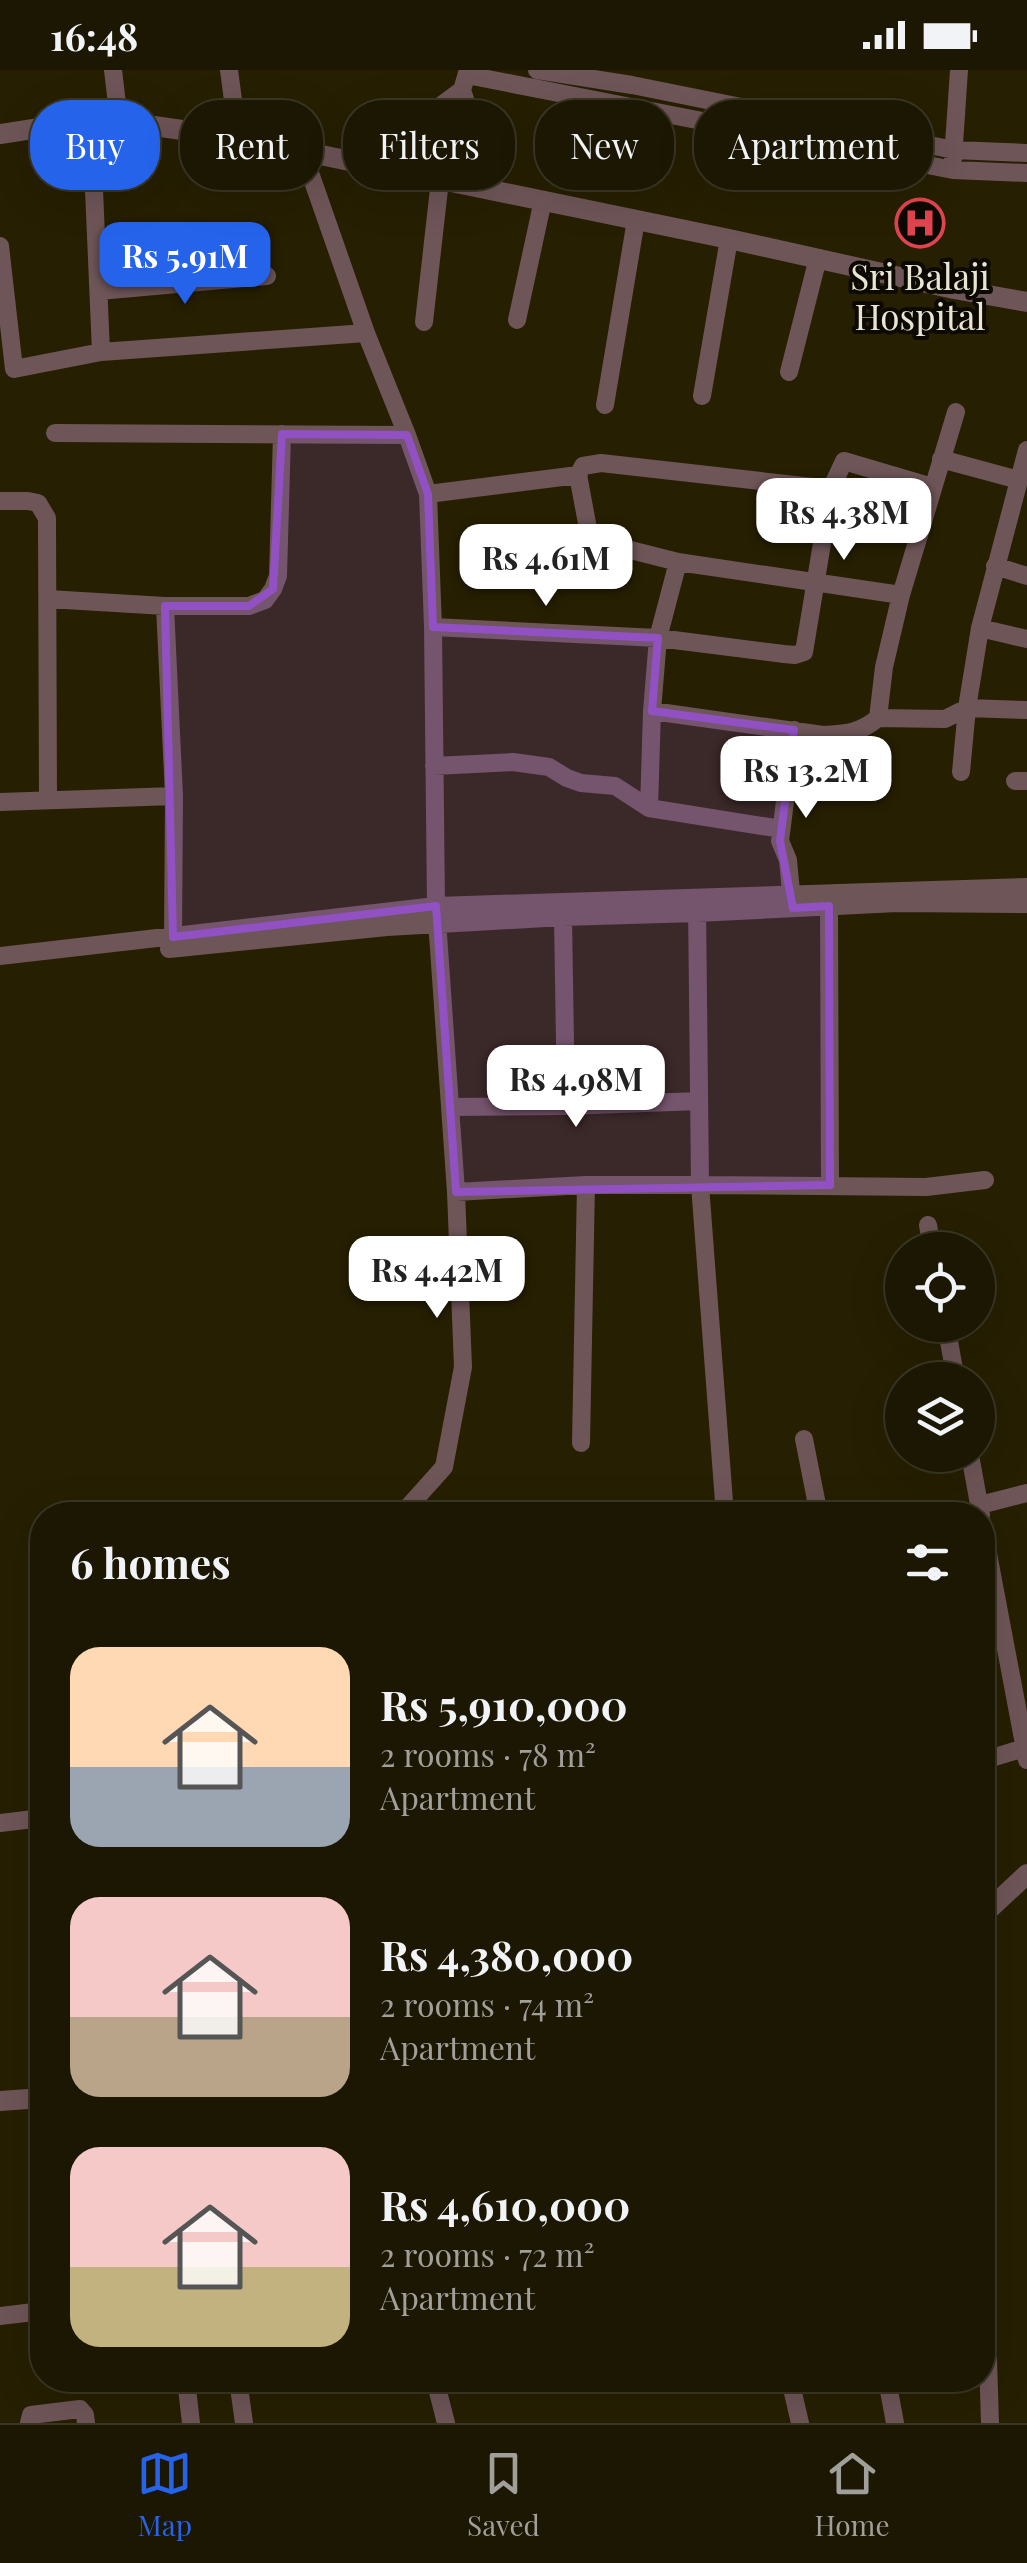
<!DOCTYPE html>
<meta charset="utf-8">
<style>
:root{--surface:#1c1702;--page:#292411;--text:#f1f3f6;--muted:#a09f99;--line:#3a3624;--accent:#2563eb}
body{margin:0;font-family:"Playfair Display",serif;background:var(--page);color:var(--text);height:100vh;display:flex;flex-direction:column;font-size:38px;white-space:nowrap}
*{box-sizing:border-box;margin:0}
p{font-size:32px;color:var(--muted)}
.icon{flex:none;width:55px;height:55px;fill:none;stroke:currentColor;stroke-width:2;stroke-linecap:round;stroke-linejoin:round}
.map{position:relative;flex:1;overflow:hidden}
.side{position:absolute;left:30px;top:1432px;width:965px;height:890px;display:flex;flex-direction:column;background:var(--surface);border-radius:40px;box-shadow:0 10px 40px #0002,0 0 0 2px var(--line)}
.side>*{flex:none}
.guide{position:absolute;left:30px;top:30px;width:968px;height:90px;display:flex;gap:20px}
.fabs{position:absolute;left:885px;top:1162px;display:grid;gap:20px}
.fabs a{display:grid;place-items:center;width:110px;height:110px;border-radius:50%;background:var(--surface);box-shadow:0 10px 40px #0002,0 0 0 2px var(--line);font-size:50px}
.price{position:absolute;translate:-50% -85px;padding:0 22px;border-radius:20px;background:#fff;color:#222;font-size:32px;line-height:65px;filter:drop-shadow(0 2px 5px #0008)}
.price::after{content:'';position:absolute;left:50%;top:60px;width:30px;height:22px;margin-left:-15px;background:inherit;clip-path:polygon(0 0,100% 0,50% 100%)}
.price.selected{background:var(--accent);color:#fff}
ul{padding:0;list-style:none}
li{display:flex;align-items:center;gap:30px;height:250px;padding:0 40px}
li span{display:grid;place-items:center;flex:none;width:280px;height:200px;border-radius:30px;color:#555}
li>.icon{margin-inline-start:auto}
span .icon{width:120px;height:120px;fill:#fffc;stroke-width:1}
li b{font-size:42px}
h2{display:flex;justify-content:space-between;align-items:center;height:120px;padding:0 40px;font-size:42px}
.chip{padding:0 35px;border-radius:40px;background:var(--surface);box-shadow:0 10px 40px #0002,0 0 0 2px var(--line);font-size:35px;line-height:90px}
.chip.selected{background:var(--accent);color:#fff}
.status{display:flex;justify-content:space-between;align-items:center;height:70px;padding:0 50px;background:var(--surface);direction:ltr}
.status svg{height:28px;fill:currentColor}
.dock{display:flex;justify-content:space-around;align-items:center;height:140px;border-top:2px solid var(--line);background:var(--surface);font-size:28px;color:var(--muted)}
.dock a{display:grid;justify-items:center;gap:5px}
.dock .selected{color:var(--accent)}
.map>svg:first-child{display:block}
</style>
<div class="status"><b>16:48</b><svg viewBox="0 0 49 12"><path d="M0 12V9h3v3zM5 12V6h3v6zM10 12V3h3v9zM15 12V0h3v12zM26 1h20v11H26zM47 4h2v5h-2z"/></svg></div>
<div class="map">
<svg width="1027" height="2353" viewBox="0 0 1027 2353">
<rect width="100%" height="100%" fill="#261f02"/>
<g fill="none" stroke-linecap="round" stroke-linejoin="round">
<path stroke="#6e5558" stroke-width="18" d="M 113,0 L 119,51
M 229,0 L 238,68
M 537,0 L 632,15 L 954,80 L 1027,83
M 467,5 L 953,100 L 1027,103
M 91,50 L 101,282
M 302,80 L 366,263 L 407,365 L 428,424 L 433,557 L 436,836 L 456,1122 L 463,1297 L 444,1397 L 401,1445
M 953,89 L 959,0
M 416,106 L 439,37 L 462,20 L 468,0
M 458,112 L 469,42 L 462,20
M 0,176 L 14,299 L 101,282 L 366,263
M 99,221 L 267,206
M 517,250 L 543,130
M 424,252 L 440,110
M 789,302 L 818,188
M 702,326 L 729,169
M 605,335 L 636,150
M 956,342 L 901,525 L 884,597 L 878,648 L 945,649 L 967,638 L 980,558 L 1027,380
M 55,363 L 407,365
M 941,389 L 1019,410
M 578,405 L 589,464 L 599,472 L 678,492 L 901,525
M 428,424 L 578,405 L 583,396 L 601,393 L 831,419
M 0,431 L 28,431 L 38,433 L 47,448 L 48,730
M 678,492 L 658,568 L 652,641 L 823,665 C 846,664 860,663 878,648
M 995,496 L 1027,506
M 48,529 L 165,536 L 249,536 L 265,530 L 273,519 L 278,506 L 282,364
M 165,536 L 174,726 L 173,867
M 433,557 L 658,568 L 784,584 L 795,585 L 804,582 L 831,419 L 844,391 L 932,417
M 980,558 L 1027,569
M 434,696 L 513,692 L 549,697 L 567,708 L 581,713 L 615,716 L 649,738 L 781,759
M 961,702 L 967,638 L 1027,640
M 1015,711 L 1027,711
M 0,732 L 174,726
M 649,738 L 652,641
M 697,833 L 700,1115 L 926,1117 L 985,1110
M 792,833 L 788,790 L 780,771 L 794,660
M 829,836 L 830,1115
M 563,847 L 566,1036
M 169,879 L 387,857 L 563,847 L 697,843 L 897,833 L 1027,834
M 0,886 L 436,836 L 1027,817
M 451,1037 L 566,1036 L 699,1031
M 456,1122 L 586,1115 L 700,1115 L 725,1445
M 928,1155 L 932,1180
M 946,1255 L 956,1310
M 804,1369 L 819,1445
M 581,1373 L 586,1115
M 970,1385 L 981,1445
M 980,1435 L 1027,1423
M 982,1452 L 1027,1690
M 982,1691 L 1024,1678
M 0,1753 L 42,1748
M 982,2210 L 986,2263 L 982,2276
M 0,2246 L 42,2241
M 984,2275 L 988,2290 L 990,2353
M 186,2310 L 191,2353
M 238,2310 L 244,2353
M 435,2310 L 446,2353
M 790,2310 L 800,2353
M 887,2310 L 895,2353
M 29,2353 L 31,2345 L 80,2339 L 85,2345 L 86,2353"/>
<path stroke="#6e5558" stroke-width="20" d="M 0,64 L 91,50 L 119,51 L 238,68 L 729,169 L 954,219 L 1027,232
M 982,1846 L 1027,1804
M 0,2031 L 42,2028"/>
</g>
<path fill="#9151c3" fill-opacity="0.2" stroke="#9151c3" stroke-width="8" stroke-linejoin="round" d="M 282,364 L 407,365 L 428,424 L 433,557 L 658,568 L 652,641 L 794,660 L 780,771 L 793,838 L 829,836 L 830,1115 L 456,1122 L 436,836 L 173,867 L 165,536 L 249,536 L 273,519 Z"/>
<defs>
<g id="hospital-ring" transform="scale(2.5)"><circle r="9.5" fill="#0c0901" stroke="#e0444e" stroke-width="1.5"/><path d="M-5-5h3v3.5h4V-5h3V5h-3V1.5h-4V5h-3Z" fill="#e0444e"/></g>
</defs>
<g fill-rule="evenodd">
<use href="#hospital-ring" x="920" y="153"/>
</g>
<g text-anchor="middle" dominant-baseline="central" stroke-width="8" stroke-linejoin="round" paint-order="stroke">
<g font-size="35" fill="#e9e5d4" stroke="#0c0901">
<text x="920" y="205">Sri Balaji<tspan x="920" dy="40">Hospital</tspan></text>
</g>
</g>
</svg>
<div class="fabs">
<a><svg class="icon" aria-label="locate" viewBox="0 0 24 24"><circle cx="12" cy="12" r="6"/><path d="M12 2v4M12 18v4M2 12h4M18 12h4"/></svg></a>
<a><svg class="icon" aria-label="layers" viewBox="0 0 24 24"><path d="M12 4l9 5-9 5-9-5zM3 14l9 5 9-5"/></svg></a>
</div>
<b class="price selected" style="left:185px;top:237px">Rs 5.91M</b>
<b class="price" style="left:844px;top:493px">Rs 4.38M</b>
<b class="price" style="left:546px;top:539px">Rs 4.61M</b>
<b class="price" style="left:806px;top:751px">Rs 13.2M</b>
<b class="price" style="left:576px;top:1060px">Rs 4.98M</b>
<b class="price" style="left:437px;top:1251px">Rs 4.42M</b>
<div class="guide">
<a class="chip selected">Buy</a>
<a class="chip">Rent</a>
<a class="chip">Filters</a>
<a class="chip">New</a>
<a class="chip">Apartment</a>
</div>
<section class="side">
<h2>6 homes<svg class="icon" aria-label="filters" viewBox="0 0 24 24"><path d="M4 7h16M4 17h16"/><circle cx="9" cy="7" r="2"/><circle cx="15" cy="17" r="2"/></svg></h2>
<ul>
<li><span style="background:linear-gradient(#ffd9b3 60%,#9aa5b1 0)"><svg class="icon" aria-label="home" viewBox="0 0 24 24"><path d="M3 11l9-7 9 7M6 9v11h12V9"/></svg></span><div><b>Rs 5,910,000</b><p>2 rooms · 78 m²</p><p>Apartment</p></div></li>
<li><span style="background:linear-gradient(#f6c9c9 60%,#b9a48a 0)"><svg class="icon" aria-label="home" viewBox="0 0 24 24"><path d="M3 11l9-7 9 7M6 9v11h12V9"/></svg></span><div><b>Rs 4,380,000</b><p>2 rooms · 74 m²</p><p>Apartment</p></div></li>
<li><span style="background:linear-gradient(#f6c9c9 60%,#c2b280 0)"><svg class="icon" aria-label="home" viewBox="0 0 24 24"><path d="M3 11l9-7 9 7M6 9v11h12V9"/></svg></span><div><b>Rs 4,610,000</b><p>2 rooms · 72 m²</p><p>Apartment</p></div></li>
</ul>
</section>
</div>
<nav class="dock">
<a class="selected"><svg class="icon" aria-label="map" viewBox="0 0 24 24"><path d="M3 6l6-2 6 2 6-2v14l-6 2-6-2-6 2zM9 4v14M15 6v14"/></svg>Map</a>
<a><svg class="icon" aria-label="saved" viewBox="0 0 24 24"><path d="M7 4h10v16l-5-4-5 4z"/></svg>Saved</a>
<a><svg class="icon" aria-label="home" viewBox="0 0 24 24"><path d="M3 11l9-7 9 7M6 9v11h12V9"/></svg>Home</a>
</nav>
